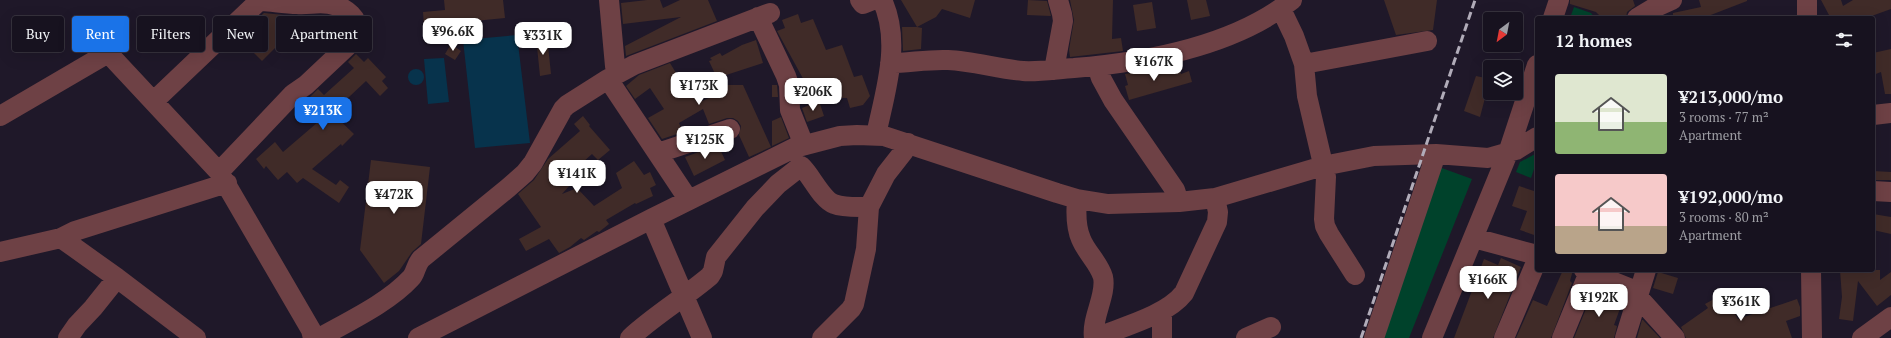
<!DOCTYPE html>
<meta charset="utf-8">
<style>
:root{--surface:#17121f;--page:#201b28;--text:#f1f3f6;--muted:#9e9ea4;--line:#36323d;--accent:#1a73e8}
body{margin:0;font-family:"PT Serif",serif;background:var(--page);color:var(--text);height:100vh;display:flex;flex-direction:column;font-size:15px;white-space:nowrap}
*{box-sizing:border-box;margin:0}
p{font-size:13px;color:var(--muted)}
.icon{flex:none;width:22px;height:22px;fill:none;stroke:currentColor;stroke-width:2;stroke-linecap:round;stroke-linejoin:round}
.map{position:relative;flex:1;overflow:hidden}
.drawer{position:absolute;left:1535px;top:16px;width:340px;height:256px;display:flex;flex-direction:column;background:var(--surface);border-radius:4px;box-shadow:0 4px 16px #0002,0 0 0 1px var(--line)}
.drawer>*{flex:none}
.guide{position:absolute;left:12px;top:16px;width:380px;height:36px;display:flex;gap:8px}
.needle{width:26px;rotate:212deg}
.fabs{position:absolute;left:1483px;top:12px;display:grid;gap:8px}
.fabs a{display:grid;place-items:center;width:40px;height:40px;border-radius:4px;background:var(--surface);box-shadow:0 4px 16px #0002,0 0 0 1px var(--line);font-size:20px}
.price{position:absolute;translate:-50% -34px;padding:0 9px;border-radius:8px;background:#fff;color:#222;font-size:13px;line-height:26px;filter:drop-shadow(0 1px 2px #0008)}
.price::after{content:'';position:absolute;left:50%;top:24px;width:12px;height:9px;margin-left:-6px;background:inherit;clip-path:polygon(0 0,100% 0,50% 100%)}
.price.active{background:var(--accent);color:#fff}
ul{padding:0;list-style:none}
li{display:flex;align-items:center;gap:12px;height:100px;padding:0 20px}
li span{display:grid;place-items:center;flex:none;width:112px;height:80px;border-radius:4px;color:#555}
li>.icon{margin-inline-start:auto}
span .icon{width:48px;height:48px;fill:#fffc;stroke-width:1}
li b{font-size:17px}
h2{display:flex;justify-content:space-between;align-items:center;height:48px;padding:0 20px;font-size:17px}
.chip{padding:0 14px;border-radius:4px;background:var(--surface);box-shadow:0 4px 16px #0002,0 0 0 1px var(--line);font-size:14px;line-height:36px}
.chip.active{background:var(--accent);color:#fff}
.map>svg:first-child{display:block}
</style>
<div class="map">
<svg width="1891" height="338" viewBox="0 0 1891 338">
<rect width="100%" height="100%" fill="#1f1829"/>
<path fill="#00422b" d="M 1574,7 L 1591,13 L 1595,18 L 1570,18 Z
M 1537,153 L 1537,168 L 1534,169 L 1531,178 L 1516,172 L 1520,162 Z
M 1439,167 L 1472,179 L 1409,338 L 1380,338 Z"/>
<path fill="#07334c" d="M 517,35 L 530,143 L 475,148 L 463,40 Z
M 444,58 L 449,102 L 428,104 L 424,59 Z
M408 77a8 8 0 1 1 16 0a8 8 0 1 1-16 0Z"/>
<path fill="#402b28" d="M 444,0 L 503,0 L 505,18 L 424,26 L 423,12 L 445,10 Z
M 647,0 L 660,0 L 663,8 L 680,0 L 708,0 L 717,21 L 626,56 L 625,46 L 681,17 L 623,24 L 621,3 Z
M 901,0 L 975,0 L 970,18 L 942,9 L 936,17 L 917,27 L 922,28 L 921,49 L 903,51 L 902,27 L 917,27 Z
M 1028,0 L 1047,1 L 1051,16 L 1027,15 Z
M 1070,0 L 1113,0 L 1112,39 L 1121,38 L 1123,51 L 1070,57 L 1069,50 L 1074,20 Z
M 1187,0 L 1206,0 L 1210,16 L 1191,20 Z
M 1384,0 L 1437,0 L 1433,30 L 1396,35 Z
M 1570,0 L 1633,0 L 1635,6 L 1627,12 L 1626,18 L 1602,18 L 1596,12 L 1570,4 Z
M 1699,0 L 1747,0 L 1747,1 L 1703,18 L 1673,18 L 1673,13 L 1701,7 Z
M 1821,0 L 1841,0 L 1843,6 L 1853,0 L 1891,0 L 1891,9 L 1866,18 L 1824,18 L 1829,15 Z
M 1152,2 L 1156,28 L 1137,31 L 1133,5 Z
M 264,13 L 284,15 L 284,17 L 298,32 L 283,47 L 280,43 L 262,61 L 244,43 L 263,25 L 257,19 Z
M 798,14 L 801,23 L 813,19 L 826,50 L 842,45 L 854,77 L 862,75 L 870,96 L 863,105 L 850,108 L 847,98 L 801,97 L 800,84 L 806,84 L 777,31 L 785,28 L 782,20 Z
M 327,15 L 332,16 L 345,32 L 332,45 L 330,46 L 325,40 L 313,50 L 302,36 Z
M 547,36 L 551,74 L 540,76 L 536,37 Z
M 756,40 L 763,63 L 717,78 L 709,61 L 712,60 L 710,58 L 720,53 L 722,56 L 742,45 Z
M 451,44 L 461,51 L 455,60 L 445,54 Z
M 1891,49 L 1891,94 L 1885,94 L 1881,72 L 1873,75 L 1873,53 Z
M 356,54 L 364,62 L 368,58 L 386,77 L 382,81 L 388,88 L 380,96 L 366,81 L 332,113 L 354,134 L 342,146 L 341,144 L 312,169 L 336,185 L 340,180 L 349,187 L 339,203 L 303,178 L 297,183 L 287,172 L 278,180 L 266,166 L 264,169 L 256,159 L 275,142 L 283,152 L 318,122 L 301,106 L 318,89 L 324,95 L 354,68 L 348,62 Z
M 670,63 L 679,78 L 686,74 L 691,85 L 702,101 L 724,92 L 721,85 L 743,85 L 771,147 L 749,157 L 739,135 L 741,126 L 738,121 L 733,118 L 727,118 L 709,124 L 703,109 L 679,123 L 683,132 L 662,139 L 648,118 L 664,109 L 650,88 L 635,99 L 626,86 L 639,75 Z
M 1174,67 L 1176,72 L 1180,71 L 1181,74 L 1189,71 L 1192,82 L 1129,100 L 1125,86 L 1128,85 L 1125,74 L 1153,69 L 1154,74 Z
M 1476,76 L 1490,79 L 1480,117 L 1464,111 Z
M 772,85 L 777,85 L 778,97 L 772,97 Z
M 819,101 L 824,116 L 807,122 L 802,108 Z
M 583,116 L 590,125 L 589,126 L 610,150 L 598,160 L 592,154 L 573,171 L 578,176 L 562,194 L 577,188 L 594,206 L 622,188 L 616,173 L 634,161 L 644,175 L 650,172 L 656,185 L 650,188 L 653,196 L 636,204 L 635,203 L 606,220 L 609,224 L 599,232 L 597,231 L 584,240 L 581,238 L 570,247 L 559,253 L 549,239 L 526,251 L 519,239 L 541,227 L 518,194 L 534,180 L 548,159 L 580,131 L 574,124 Z
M 781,117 L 789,138 L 772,146 L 772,121 Z
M 718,145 L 725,160 L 694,176 L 685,157 Z
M 371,160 L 430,167 L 421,244 L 412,252 L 399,271 L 384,283 L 360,250 Z
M 1873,171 L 1891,172 L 1891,180 L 1873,180 Z
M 1519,186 L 1534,191 L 1537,188 L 1537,236 L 1520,230 L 1527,211 L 1512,206 Z
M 1873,214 L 1891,217 L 1891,234 L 1873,230 Z
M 1501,258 L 1521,267 L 1493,338 L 1454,338 L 1484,259 L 1498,265 Z
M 1563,270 L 1573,270 L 1570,281 L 1572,283 L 1551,338 L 1516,338 L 1533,300 L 1547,306 Z
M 1840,270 L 1880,270 L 1880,280 L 1891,272 L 1891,295 L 1877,306 L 1858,281 L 1853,321 L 1839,319 L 1842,297 Z
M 1658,272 L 1678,278 L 1673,294 L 1653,288 Z
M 1596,291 L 1622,303 L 1614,325 L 1617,326 L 1614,338 L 1574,338 L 1593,292 L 1596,293 Z
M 1723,294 L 1738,319 L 1797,299 L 1800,307 L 1800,316 L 1786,321 L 1792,338 L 1686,338 L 1681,327 L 1708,308 L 1705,304 Z
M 1642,320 L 1643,320 L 1660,338 L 1637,338 Z"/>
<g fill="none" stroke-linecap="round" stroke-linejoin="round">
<path stroke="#6e4145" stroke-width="20" d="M 609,0 L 615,66 L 617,74
M 860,0 L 863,4 L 873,0
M 1807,0 L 1807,18
M 1281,9 L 1294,36 L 1304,64 L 1307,96 L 1326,177 L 1324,219 L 1325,226 L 1329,234 L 1355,275
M 758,17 L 786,76 L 789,85 L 790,110 L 804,145
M 1553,18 L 1559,0
M 1637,18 L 1652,9 L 1672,0
M 890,63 C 909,63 928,59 948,60 C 973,61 998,69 1023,71 C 1040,72 1057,69 1074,68 C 1147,62 1234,46 1292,0
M 1304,64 L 1427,41
M 1097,66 L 1101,78 L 1113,100 L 1175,190 L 1179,202
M 1054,70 L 1063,21 L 1062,14 L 1058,0
M 608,79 L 688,199
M 154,101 L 258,2 L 263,1 C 275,2 286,4 297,4 C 308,5 318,2 329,4 C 346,7 361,18 357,37 L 306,85 L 293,94 L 219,172
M 1873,115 L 1891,113
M 0,116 L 108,53 L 219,172 L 311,330 L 313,338
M 876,135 C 885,92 902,42 882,0
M 658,153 L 730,129
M 1873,191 L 1891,192
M 1077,199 C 1076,211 1076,228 1081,239 C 1086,252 1099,263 1103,277 C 1107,295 1091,318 1094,338
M 651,219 L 702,338
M 61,238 L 117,278 L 196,338
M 1474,238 L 1537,255
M 0,252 L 61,238 L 75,231 L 227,183
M 1584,270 L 1639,292
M 1811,270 L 1812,338
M 1638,297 L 1675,338
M 1162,311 L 1162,338
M 68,338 L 77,325 L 93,308 L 117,278
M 319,338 C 349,321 388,303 411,278 C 416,273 415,266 421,259 L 508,188 L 525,173 L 533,163 L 563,109 L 567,105 L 608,79 L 634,65 L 770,13
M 418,338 L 651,219 L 794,148 L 840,136 L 857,135 L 884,136 L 1057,193 L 1077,199 L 1108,204 L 1179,202 L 1215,198 L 1323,166 L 1374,156 L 1436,154 L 1488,158 L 1516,150 L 1537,137
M 630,338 C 655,315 684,298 710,276 L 713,271 L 716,257 L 755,208 L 778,184 L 801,166 C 811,175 822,200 834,204 C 844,208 858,207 869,207
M 822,338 L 851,309 L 854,304 L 866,249 L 869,207 L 886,174 L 904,151 L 908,143
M 1095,338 C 1122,327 1166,316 1184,293 L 1217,222 L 1218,212 L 1215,198
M 1246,338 L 1271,327
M 1374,338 L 1436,154
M 1432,338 L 1508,153 L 1537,65
M 1504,338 L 1537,260
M 1562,338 L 1589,272
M 1625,338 L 1646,270
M 1862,338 L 1891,317"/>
<path stroke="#b1acb9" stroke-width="3" stroke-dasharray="8 4" stroke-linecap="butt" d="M 1361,338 L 1475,0"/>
</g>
</svg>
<div class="fabs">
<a><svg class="needle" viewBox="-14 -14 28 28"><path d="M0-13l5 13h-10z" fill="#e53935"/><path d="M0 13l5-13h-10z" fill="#9e9ea4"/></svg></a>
<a><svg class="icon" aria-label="layers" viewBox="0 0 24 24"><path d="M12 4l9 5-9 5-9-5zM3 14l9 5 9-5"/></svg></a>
</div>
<b class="price" style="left:453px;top:52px">¥96.6K</b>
<b class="price" style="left:543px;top:56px">¥331K</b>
<b class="price" style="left:1154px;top:82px">¥167K</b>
<b class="price" style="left:699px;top:106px">¥173K</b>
<b class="price" style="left:813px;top:112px">¥206K</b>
<b class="price active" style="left:323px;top:131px">¥213K</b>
<b class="price" style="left:705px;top:160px">¥125K</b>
<b class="price" style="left:577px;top:194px">¥141K</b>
<b class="price" style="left:394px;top:215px">¥472K</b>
<b class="price" style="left:1488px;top:300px">¥166K</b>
<b class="price" style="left:1599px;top:318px">¥192K</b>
<b class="price" style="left:1741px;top:322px">¥361K</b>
<div class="guide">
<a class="chip">Buy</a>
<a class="chip active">Rent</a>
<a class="chip">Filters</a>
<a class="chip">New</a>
<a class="chip">Apartment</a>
</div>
<section class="drawer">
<h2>12 homes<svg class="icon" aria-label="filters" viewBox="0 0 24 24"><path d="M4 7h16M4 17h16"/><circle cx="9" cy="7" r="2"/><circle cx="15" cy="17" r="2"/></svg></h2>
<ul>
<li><span style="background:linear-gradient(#dfe7d0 60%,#8fb573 0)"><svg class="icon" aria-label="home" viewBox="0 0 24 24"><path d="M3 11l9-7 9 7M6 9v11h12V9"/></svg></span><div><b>¥213,000/mo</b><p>3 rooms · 77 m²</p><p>Apartment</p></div></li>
<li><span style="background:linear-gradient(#f6c9c9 65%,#b9a48a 0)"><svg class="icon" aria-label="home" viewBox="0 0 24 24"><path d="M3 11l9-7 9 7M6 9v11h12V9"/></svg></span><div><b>¥192,000/mo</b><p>3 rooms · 80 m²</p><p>Apartment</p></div></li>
</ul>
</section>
</div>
